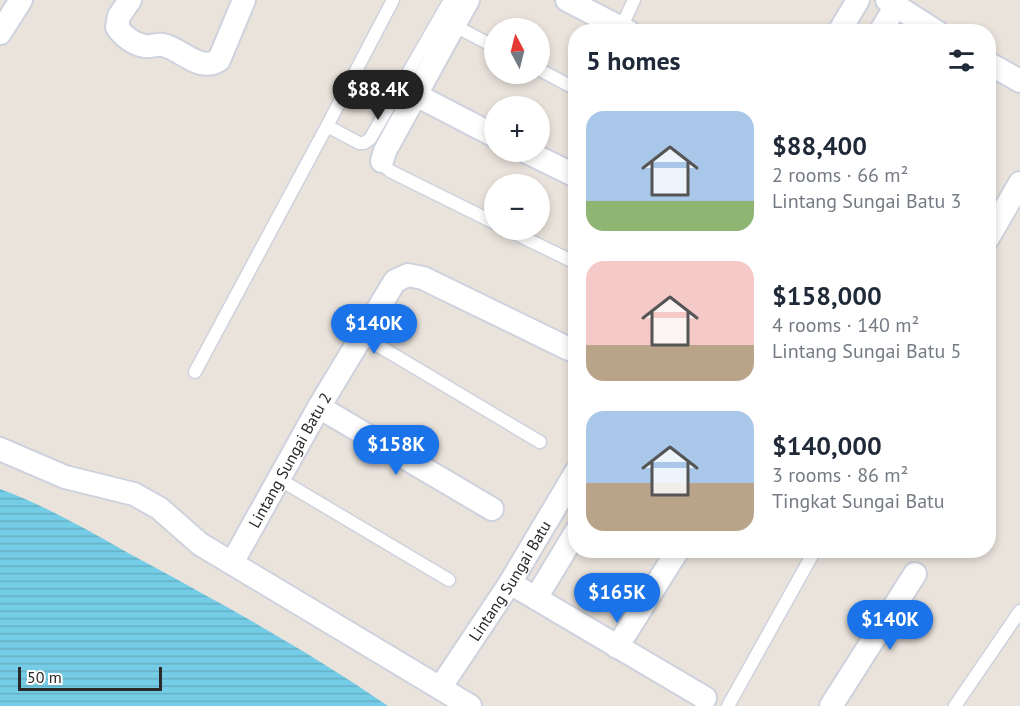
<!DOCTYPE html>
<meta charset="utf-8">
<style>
:root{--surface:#fff;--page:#f6f6f7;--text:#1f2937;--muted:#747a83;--accent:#1a73e8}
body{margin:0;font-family:"PT Sans",sans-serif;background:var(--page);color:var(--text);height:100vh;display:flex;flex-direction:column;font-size:22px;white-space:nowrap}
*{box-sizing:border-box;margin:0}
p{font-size:20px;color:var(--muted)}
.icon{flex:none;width:33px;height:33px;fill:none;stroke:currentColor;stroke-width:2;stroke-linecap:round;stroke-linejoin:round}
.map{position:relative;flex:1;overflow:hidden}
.details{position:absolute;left:568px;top:24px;width:428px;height:534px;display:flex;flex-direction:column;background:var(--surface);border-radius:24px;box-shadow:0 3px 9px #0003}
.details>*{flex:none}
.needle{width:39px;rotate:353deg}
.fabs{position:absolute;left:484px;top:18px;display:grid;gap:12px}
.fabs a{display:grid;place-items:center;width:66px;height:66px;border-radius:50%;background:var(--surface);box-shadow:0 3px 9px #0003;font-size:30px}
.scale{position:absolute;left:18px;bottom:15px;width:144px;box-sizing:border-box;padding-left:6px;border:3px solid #292929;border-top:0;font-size:16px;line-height:21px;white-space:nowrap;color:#292929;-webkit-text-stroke:4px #fff;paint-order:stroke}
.price{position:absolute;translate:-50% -51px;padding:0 14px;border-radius:21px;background:var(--accent);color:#fff;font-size:20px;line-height:39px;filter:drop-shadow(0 2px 3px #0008)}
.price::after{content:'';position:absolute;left:50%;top:36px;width:18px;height:14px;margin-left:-9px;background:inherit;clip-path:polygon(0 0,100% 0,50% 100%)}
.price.active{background:#222;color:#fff}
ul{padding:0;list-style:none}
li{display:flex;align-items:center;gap:18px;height:150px;padding:0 18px}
li span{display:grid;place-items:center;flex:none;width:168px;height:120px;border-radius:18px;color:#555}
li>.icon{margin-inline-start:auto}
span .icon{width:72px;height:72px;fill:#fffc;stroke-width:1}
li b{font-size:26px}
h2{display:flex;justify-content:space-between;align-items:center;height:72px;padding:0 18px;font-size:26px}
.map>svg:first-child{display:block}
</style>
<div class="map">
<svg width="1020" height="706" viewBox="0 0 1020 706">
<defs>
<pattern id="water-rules" width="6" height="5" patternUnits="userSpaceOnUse" patternTransform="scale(1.5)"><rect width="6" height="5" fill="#75cce6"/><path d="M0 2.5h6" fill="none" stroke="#65afc5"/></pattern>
</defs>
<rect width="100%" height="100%" fill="#eae3dc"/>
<path fill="url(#water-rules)" d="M 0,489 C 50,507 97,536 143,561 C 226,606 310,652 388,706 L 0,706 Z"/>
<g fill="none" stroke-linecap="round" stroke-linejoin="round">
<g stroke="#ced2dd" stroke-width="15">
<path id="service" d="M 393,0 L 327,126 L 359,143 L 364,143 L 370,139 L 450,0
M 453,25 L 495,47
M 621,28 L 634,0
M 540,70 L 576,89
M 382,161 L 384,166 L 390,171 L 495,223
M 508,230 L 576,263
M 362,336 L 540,442
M 195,372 L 327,126
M 279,479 L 449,580
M 728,706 L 815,550
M 955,706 L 1020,611"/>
</g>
<g stroke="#ced2dd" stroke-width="26">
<g id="minor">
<path d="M 130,0 L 119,16 L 117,27 C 122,35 133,44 144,46 C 150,47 156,44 163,45 C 182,49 199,73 219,60 L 244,0"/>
<path d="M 567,0 L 629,32"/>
<path d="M 887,0 L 937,32"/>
<path d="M 839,32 L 858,0"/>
<path d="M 880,32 L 896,6"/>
<path d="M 0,33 L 21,0"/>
<path d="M 988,63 L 1020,81"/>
<path d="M 416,95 L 495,136"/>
<path d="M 527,152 L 576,176"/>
<path d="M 382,161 L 385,151 L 468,0"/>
<path d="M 988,238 L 1020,183"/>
<path d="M 319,407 L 492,509"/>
<path d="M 0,449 L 65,477 L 134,494 L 159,508 L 200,544 L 470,706"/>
<path id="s1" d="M 232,563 L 319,407 L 395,281 L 408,275 L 423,278 L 569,349 L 576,348"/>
<path d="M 510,583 L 705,698"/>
<path d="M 536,598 L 576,532"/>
<path d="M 617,647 L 678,550"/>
<path id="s2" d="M 440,688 L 510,583 L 576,472"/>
<path d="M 831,706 L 915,574"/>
</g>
</g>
<use href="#service" stroke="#fff" stroke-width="12"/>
<use href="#minor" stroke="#fff" stroke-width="22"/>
</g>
<g text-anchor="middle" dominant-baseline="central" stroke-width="4.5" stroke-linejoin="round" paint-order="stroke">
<g font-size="16" fill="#292929" stroke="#fff">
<text stroke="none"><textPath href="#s1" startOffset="118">Lintang Sungai Batu 2</textPath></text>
<text stroke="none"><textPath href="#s2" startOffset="128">Lintang Sungai Batu</textPath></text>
</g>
</g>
</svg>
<div class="fabs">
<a><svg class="needle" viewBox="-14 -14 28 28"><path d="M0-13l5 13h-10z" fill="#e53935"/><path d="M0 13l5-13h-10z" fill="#747a83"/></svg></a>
<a>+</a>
<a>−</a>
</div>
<div class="scale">50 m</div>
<b class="price active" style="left:378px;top:121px">$88.4K</b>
<b class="price" style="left:374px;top:355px">$140K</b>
<b class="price" style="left:396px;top:476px">$158K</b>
<b class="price" style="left:617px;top:624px">$165K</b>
<b class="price" style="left:890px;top:651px">$140K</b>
<section class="details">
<h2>5 homes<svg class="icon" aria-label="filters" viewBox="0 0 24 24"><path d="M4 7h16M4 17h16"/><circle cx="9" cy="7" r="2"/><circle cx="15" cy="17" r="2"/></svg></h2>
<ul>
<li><span style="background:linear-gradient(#a9c7e8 75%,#8fb573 0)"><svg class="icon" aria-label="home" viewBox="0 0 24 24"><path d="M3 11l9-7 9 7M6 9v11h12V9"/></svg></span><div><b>$88,400</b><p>2 rooms · 66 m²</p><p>Lintang Sungai Batu 3</p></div></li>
<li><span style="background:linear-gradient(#f6c9c9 70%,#b9a48a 0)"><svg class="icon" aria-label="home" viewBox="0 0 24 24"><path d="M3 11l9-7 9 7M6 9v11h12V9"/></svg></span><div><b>$158,000</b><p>4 rooms · 140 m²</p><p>Lintang Sungai Batu 5</p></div></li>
<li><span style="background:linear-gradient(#a9c7e8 60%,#b9a48a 0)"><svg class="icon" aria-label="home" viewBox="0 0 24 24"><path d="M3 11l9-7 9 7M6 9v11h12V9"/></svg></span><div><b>$140,000</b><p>3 rooms · 86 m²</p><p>Tingkat Sungai Batu</p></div></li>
</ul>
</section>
</div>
